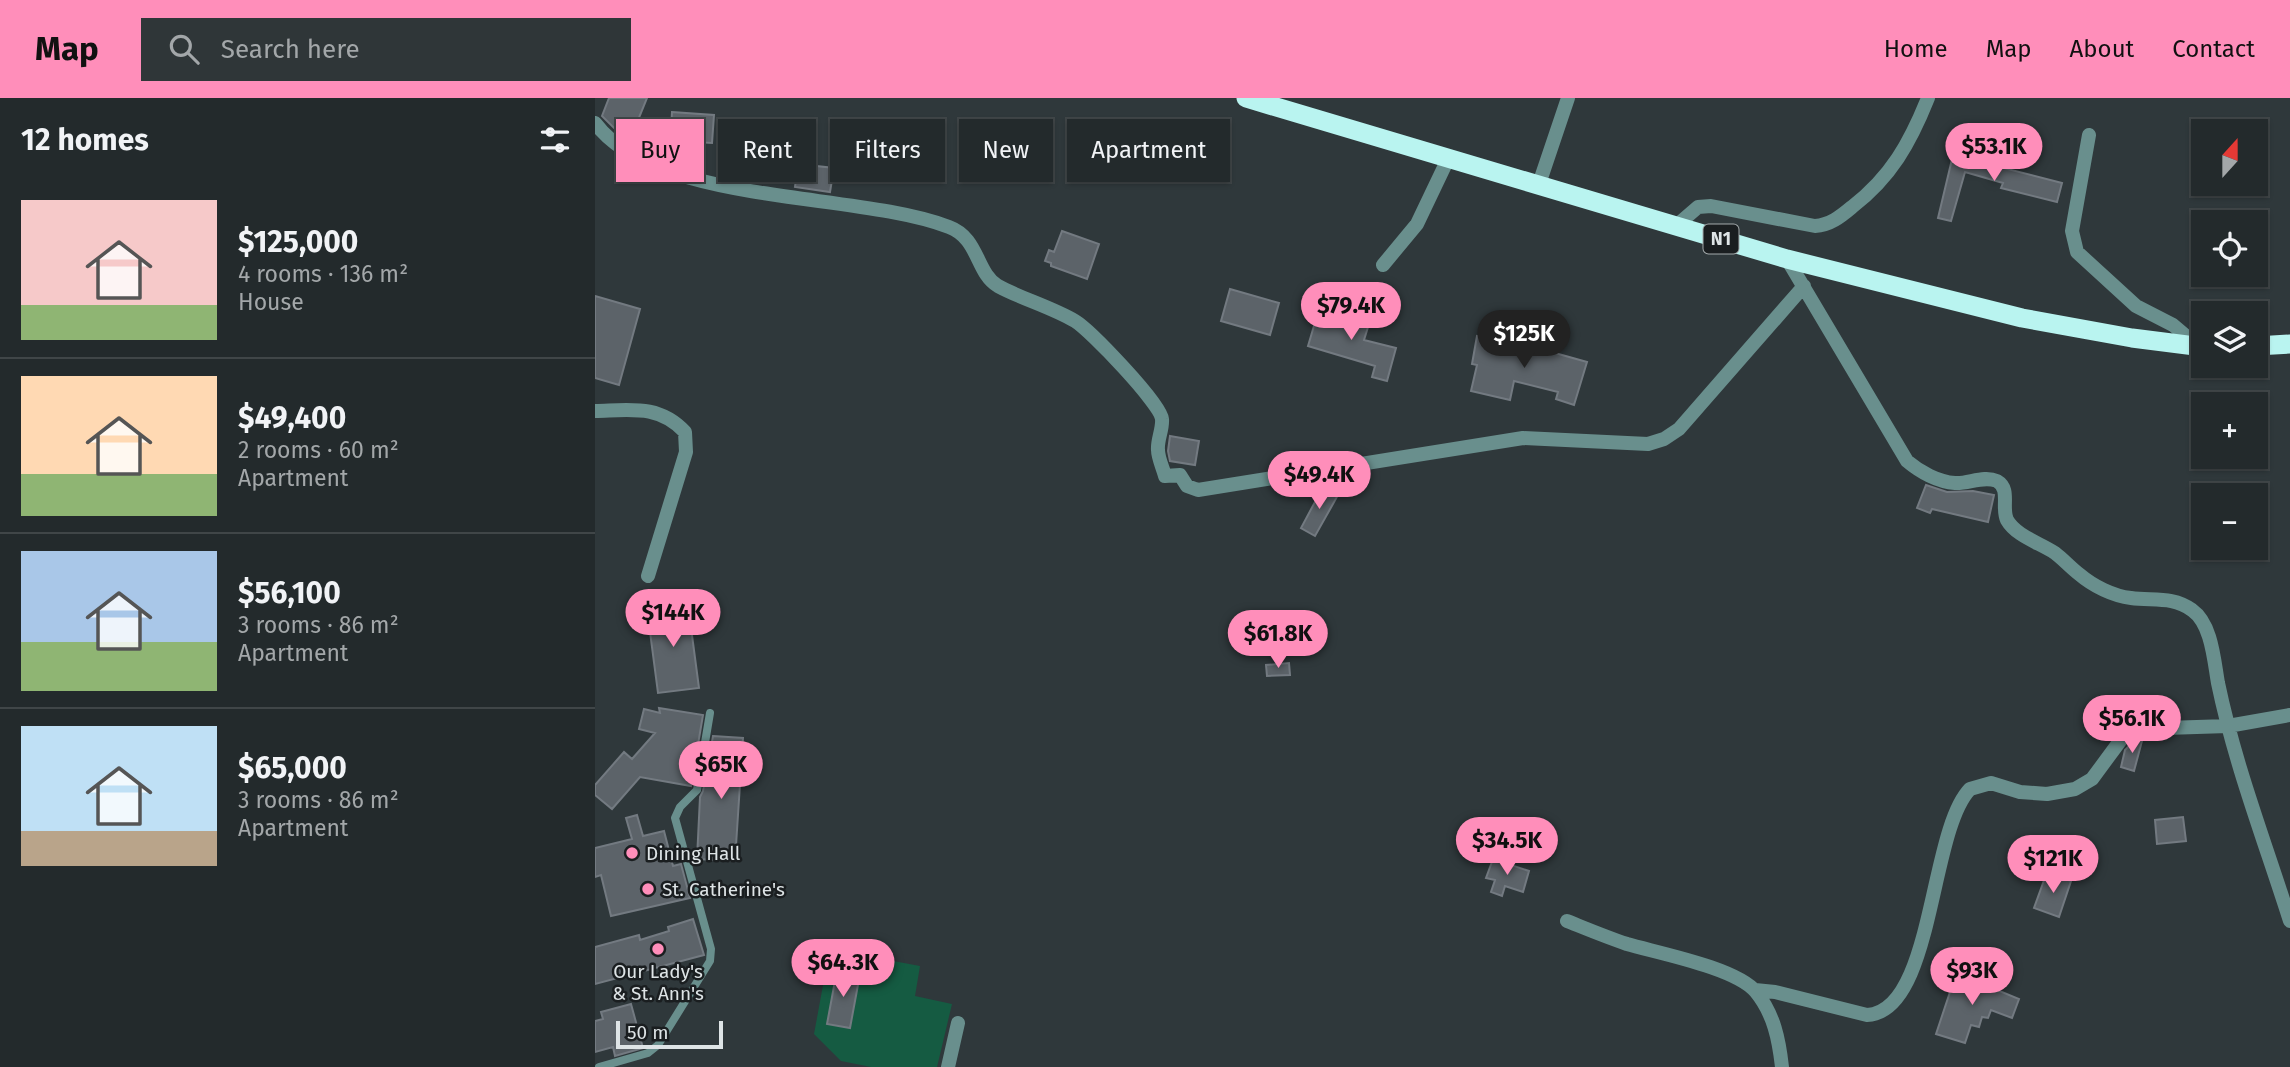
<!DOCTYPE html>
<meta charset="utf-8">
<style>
:root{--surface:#232a2c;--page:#2f3638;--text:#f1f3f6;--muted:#a3a7a9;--line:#404648;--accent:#ff8eba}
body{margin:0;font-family:"Fira Sans",sans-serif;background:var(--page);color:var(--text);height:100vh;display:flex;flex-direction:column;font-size:26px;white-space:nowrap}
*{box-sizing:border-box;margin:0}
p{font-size:23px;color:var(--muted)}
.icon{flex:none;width:38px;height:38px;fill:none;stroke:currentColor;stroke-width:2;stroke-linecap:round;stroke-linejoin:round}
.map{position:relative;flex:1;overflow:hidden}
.panel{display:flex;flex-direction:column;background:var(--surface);width:595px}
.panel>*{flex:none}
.guide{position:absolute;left:21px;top:21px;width:665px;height:63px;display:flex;gap:14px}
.needle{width:46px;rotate:21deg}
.tools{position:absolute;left:1596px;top:21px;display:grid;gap:14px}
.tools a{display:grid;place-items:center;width:77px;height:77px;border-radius:0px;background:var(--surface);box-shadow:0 2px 5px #0004,0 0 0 2px var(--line);font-size:35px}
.scale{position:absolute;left:21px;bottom:18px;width:107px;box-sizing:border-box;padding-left:7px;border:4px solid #dee4e6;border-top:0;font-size:19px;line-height:24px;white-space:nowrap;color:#dee4e6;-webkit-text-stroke:5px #1a1e20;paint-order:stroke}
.price{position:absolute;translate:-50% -60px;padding:0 16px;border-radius:24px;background:var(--accent);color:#111;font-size:23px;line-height:46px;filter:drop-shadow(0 2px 4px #0008)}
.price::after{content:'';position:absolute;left:50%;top:42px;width:21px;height:16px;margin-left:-10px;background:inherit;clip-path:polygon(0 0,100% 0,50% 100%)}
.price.current{background:#222;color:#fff}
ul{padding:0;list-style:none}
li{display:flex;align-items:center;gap:21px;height:175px;padding:0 21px}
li+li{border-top:2px solid var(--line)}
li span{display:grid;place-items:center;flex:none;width:196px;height:140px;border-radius:0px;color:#555}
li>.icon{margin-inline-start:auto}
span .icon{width:84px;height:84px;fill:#fffc;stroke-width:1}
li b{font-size:30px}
h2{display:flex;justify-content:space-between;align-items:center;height:84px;padding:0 21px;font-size:30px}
.pill{padding:0 24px;border-radius:0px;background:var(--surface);box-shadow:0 2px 5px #0004,0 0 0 2px var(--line);font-size:24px;line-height:63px}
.pill.current{background:var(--accent);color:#111}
header{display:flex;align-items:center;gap:42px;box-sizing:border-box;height:98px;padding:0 35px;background:var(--accent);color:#111}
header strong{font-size:33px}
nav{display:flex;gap:38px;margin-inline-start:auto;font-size:24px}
.search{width:490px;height:63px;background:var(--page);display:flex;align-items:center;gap:18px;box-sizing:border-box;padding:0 24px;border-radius:0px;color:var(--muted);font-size:26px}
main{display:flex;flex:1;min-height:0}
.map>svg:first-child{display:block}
</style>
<header>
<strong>Map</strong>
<div class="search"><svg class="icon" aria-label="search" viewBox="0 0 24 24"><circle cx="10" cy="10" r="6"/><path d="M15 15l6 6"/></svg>Search here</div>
<nav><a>Home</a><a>Map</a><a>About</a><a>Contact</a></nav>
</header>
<main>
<section class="panel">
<h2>12 homes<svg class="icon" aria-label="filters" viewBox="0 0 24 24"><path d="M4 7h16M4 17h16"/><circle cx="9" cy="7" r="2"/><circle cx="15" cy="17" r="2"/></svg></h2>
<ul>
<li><span style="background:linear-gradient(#f6c9c9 75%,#8fb573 0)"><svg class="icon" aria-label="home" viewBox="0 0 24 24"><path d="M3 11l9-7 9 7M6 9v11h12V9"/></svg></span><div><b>$125,000</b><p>4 rooms · 136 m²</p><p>House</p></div></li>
<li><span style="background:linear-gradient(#ffd9b3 70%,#8fb573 0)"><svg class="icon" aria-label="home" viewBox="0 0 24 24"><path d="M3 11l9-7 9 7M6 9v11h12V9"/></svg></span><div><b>$49,400</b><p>2 rooms · 60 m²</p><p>Apartment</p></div></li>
<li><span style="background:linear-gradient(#a9c7e8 65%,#8fb573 0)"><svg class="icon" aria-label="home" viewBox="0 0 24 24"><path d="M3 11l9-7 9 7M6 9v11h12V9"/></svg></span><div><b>$56,100</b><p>3 rooms · 86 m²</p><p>Apartment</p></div></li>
<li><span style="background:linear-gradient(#bfe0f5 75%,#b9a48a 0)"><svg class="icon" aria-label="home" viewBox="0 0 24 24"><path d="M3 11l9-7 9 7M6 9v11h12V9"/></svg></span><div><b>$65,000</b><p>3 rooms · 86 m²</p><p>Apartment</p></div></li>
</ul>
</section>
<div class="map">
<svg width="1695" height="969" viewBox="0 0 1695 969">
<rect width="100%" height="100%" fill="#2f383b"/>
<path fill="#155b42" d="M 266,857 L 325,868 L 320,898 L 357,906 L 342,969 L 276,969 L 246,963 L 219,936 L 231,871 Z"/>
<path fill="#5c6369" stroke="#737a81" stroke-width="2" d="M 14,0 L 52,0 L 37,37 L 20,31 L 7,18 Z
M 77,14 L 119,17 L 117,45 L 100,44 L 100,49 L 75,48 Z
M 140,37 L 178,47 L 171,73 L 133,63 Z
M 265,37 L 314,42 L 311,68 L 262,62 Z
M 1358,57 L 1467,85 L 1462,104 L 1406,90 L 1408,85 L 1370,74 L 1356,123 L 1343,120 Z
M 203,66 L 239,70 L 235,94 L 200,89 Z
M 467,133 L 504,146 L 492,181 L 456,168 L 456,165 L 450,163 L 454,152 L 459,154 Z
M 635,191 L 684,205 L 675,237 L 626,223 Z
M 0,198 L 45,211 L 24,287 L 0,280 Z
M 724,211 L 774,226 L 769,242 L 801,250 L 792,283 L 777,279 L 780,268 L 713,248 Z
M 882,238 L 935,248 L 992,264 L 979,307 L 961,301 L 963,294 L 919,283 L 915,302 L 876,293 L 882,267 L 877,266 Z
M 575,338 L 604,343 L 600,367 L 575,363 L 573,353 Z
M 1331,387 L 1352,394 L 1378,393 L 1399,397 L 1393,424 L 1337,411 L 1335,415 L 1322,410 Z
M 728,389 L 743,397 L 720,438 L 706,430 Z
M 93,507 L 104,590 L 63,595 L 52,511 Z
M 694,565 L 695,577 L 672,578 L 671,567 Z
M 64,610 L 108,617 L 96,688 L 45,679 L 17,711 L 0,697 L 0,687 L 29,654 L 37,661 L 60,635 L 44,631 L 49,611 L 65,615 Z
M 118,638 L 148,640 L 140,763 L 102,761 L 105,699 L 108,693 Z
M 1541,641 L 1547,643 L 1539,673 L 1526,669 L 1530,652 Z
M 42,717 L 48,738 L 69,733 L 78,768 L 86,766 L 95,800 L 16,818 L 6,777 L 0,779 L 0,750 L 37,741 L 31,720 Z
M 1588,719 L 1591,743 L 1562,746 L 1560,722 Z
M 898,761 L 934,773 L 928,794 L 910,788 L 907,798 L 896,794 L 900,782 L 891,780 Z
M 1452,774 L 1476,783 L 1464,819 L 1439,810 Z
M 98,821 L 109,857 L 0,886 L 0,849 L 44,837 L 45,842 L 74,833 L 73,829 Z
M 242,872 L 265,876 L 255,930 L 232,926 Z
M 1361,876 L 1403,890 L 1402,892 L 1424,901 L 1417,920 L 1396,912 L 1393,920 L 1387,919 L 1384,929 L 1376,927 L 1370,945 L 1341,936 Z
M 36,906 L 48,950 L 20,958 L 18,949 L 0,954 L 0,923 L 8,921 L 6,914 Z"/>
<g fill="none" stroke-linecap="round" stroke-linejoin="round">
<path stroke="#698f8d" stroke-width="8" d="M 4,969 L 53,955 L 63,947 L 115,863 L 116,851 L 80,720 L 85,709 L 102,692 L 115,615"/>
<path stroke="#698f8d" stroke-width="14" d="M 0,25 C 62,108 260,93 354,129 C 384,140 381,175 403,188 C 427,201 456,209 480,223 C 495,232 566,306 567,321 C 568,331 562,342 563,352 C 563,360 568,370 570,378 L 585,377 L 592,388 L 603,392 L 928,340 L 1053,346 L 1069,341 L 1084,331 L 1209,188
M 1494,37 L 1477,133 L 1482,154 L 1541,208 L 1578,227 L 1604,249
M 944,86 L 973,0
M 1081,128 L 1103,109 L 1116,108 L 1220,128 C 1235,127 1245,119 1257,109 C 1296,79 1315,45 1333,0
M 1192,161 L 1312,363 C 1325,374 1343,384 1360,385 C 1373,386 1389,377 1402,383 C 1416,391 1406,409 1412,422 C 1421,438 1445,445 1460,455 C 1468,461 1476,470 1484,476 C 1498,488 1518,498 1536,500 C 1558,503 1578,498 1597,512 C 1617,526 1619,563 1623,585 C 1640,667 1670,744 1695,823
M 788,167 L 822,126 L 853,61
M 0,313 C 35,312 64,306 90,334 L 91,354 L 53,478
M 972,823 C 992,831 1011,839 1032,846 C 1063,855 1142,870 1161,894 C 1179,916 1184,942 1187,969
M 1160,892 L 1180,894 L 1272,917 C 1339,914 1334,733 1375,691 L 1396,685 L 1425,694 L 1452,696 L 1480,691 L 1497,681 L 1528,639 L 1539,631 L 1633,628 L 1695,617
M 353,969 L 363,925"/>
<path stroke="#b9f4f0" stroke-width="19" d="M 651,0 L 1192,161 L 1427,220 L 1537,240 L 1608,249
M 1661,248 L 1695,246"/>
</g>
<g fill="#ff8eba" stroke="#1a1e20" stroke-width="2.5">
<circle cx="37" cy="755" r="7"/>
<circle cx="53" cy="791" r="7"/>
<circle cx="63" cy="851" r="7"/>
</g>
<g text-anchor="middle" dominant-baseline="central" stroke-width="5" stroke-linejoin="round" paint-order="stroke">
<rect fill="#1a1e20" stroke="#a3a9ab" stroke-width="2" x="1108.5" y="126.5" width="35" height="29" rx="5"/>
<g font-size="18" font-weight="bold" fill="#dee4e6">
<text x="1126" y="141">N1</text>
</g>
<g font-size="19" fill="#dee4e6" stroke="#1a1e20" text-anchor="start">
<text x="51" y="755">Dining Hall</text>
<text x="67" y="791">St. Catherine's</text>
<text x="63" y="873" text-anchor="middle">Our Lady's<tspan x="63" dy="22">&amp; St. Ann's</tspan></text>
</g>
</g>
</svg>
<div class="tools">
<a><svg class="needle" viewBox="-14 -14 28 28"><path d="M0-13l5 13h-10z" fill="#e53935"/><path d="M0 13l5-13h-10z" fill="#a3a7a9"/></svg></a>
<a><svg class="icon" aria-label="locate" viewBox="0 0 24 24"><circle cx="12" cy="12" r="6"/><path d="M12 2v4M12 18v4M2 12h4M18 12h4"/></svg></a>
<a><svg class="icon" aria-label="layers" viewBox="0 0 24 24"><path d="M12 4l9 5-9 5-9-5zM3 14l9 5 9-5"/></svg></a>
<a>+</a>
<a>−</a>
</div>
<div class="scale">50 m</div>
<b class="price" style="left:1399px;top:85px">$53.1K</b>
<b class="price" style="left:756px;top:244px">$79.4K</b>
<b class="price current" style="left:929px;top:272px">$125K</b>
<b class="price" style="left:724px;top:413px">$49.4K</b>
<b class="price" style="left:78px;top:551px">$144K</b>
<b class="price" style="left:683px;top:572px">$61.8K</b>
<b class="price" style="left:1537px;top:657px">$56.1K</b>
<b class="price" style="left:126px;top:703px">$65K</b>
<b class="price" style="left:912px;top:779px">$34.5K</b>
<b class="price" style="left:1458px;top:797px">$121K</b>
<b class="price" style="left:248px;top:901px">$64.3K</b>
<b class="price" style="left:1377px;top:909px">$93K</b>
<div class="guide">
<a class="pill current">Buy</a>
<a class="pill">Rent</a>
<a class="pill">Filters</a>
<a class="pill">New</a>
<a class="pill">Apartment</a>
</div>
</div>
</main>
